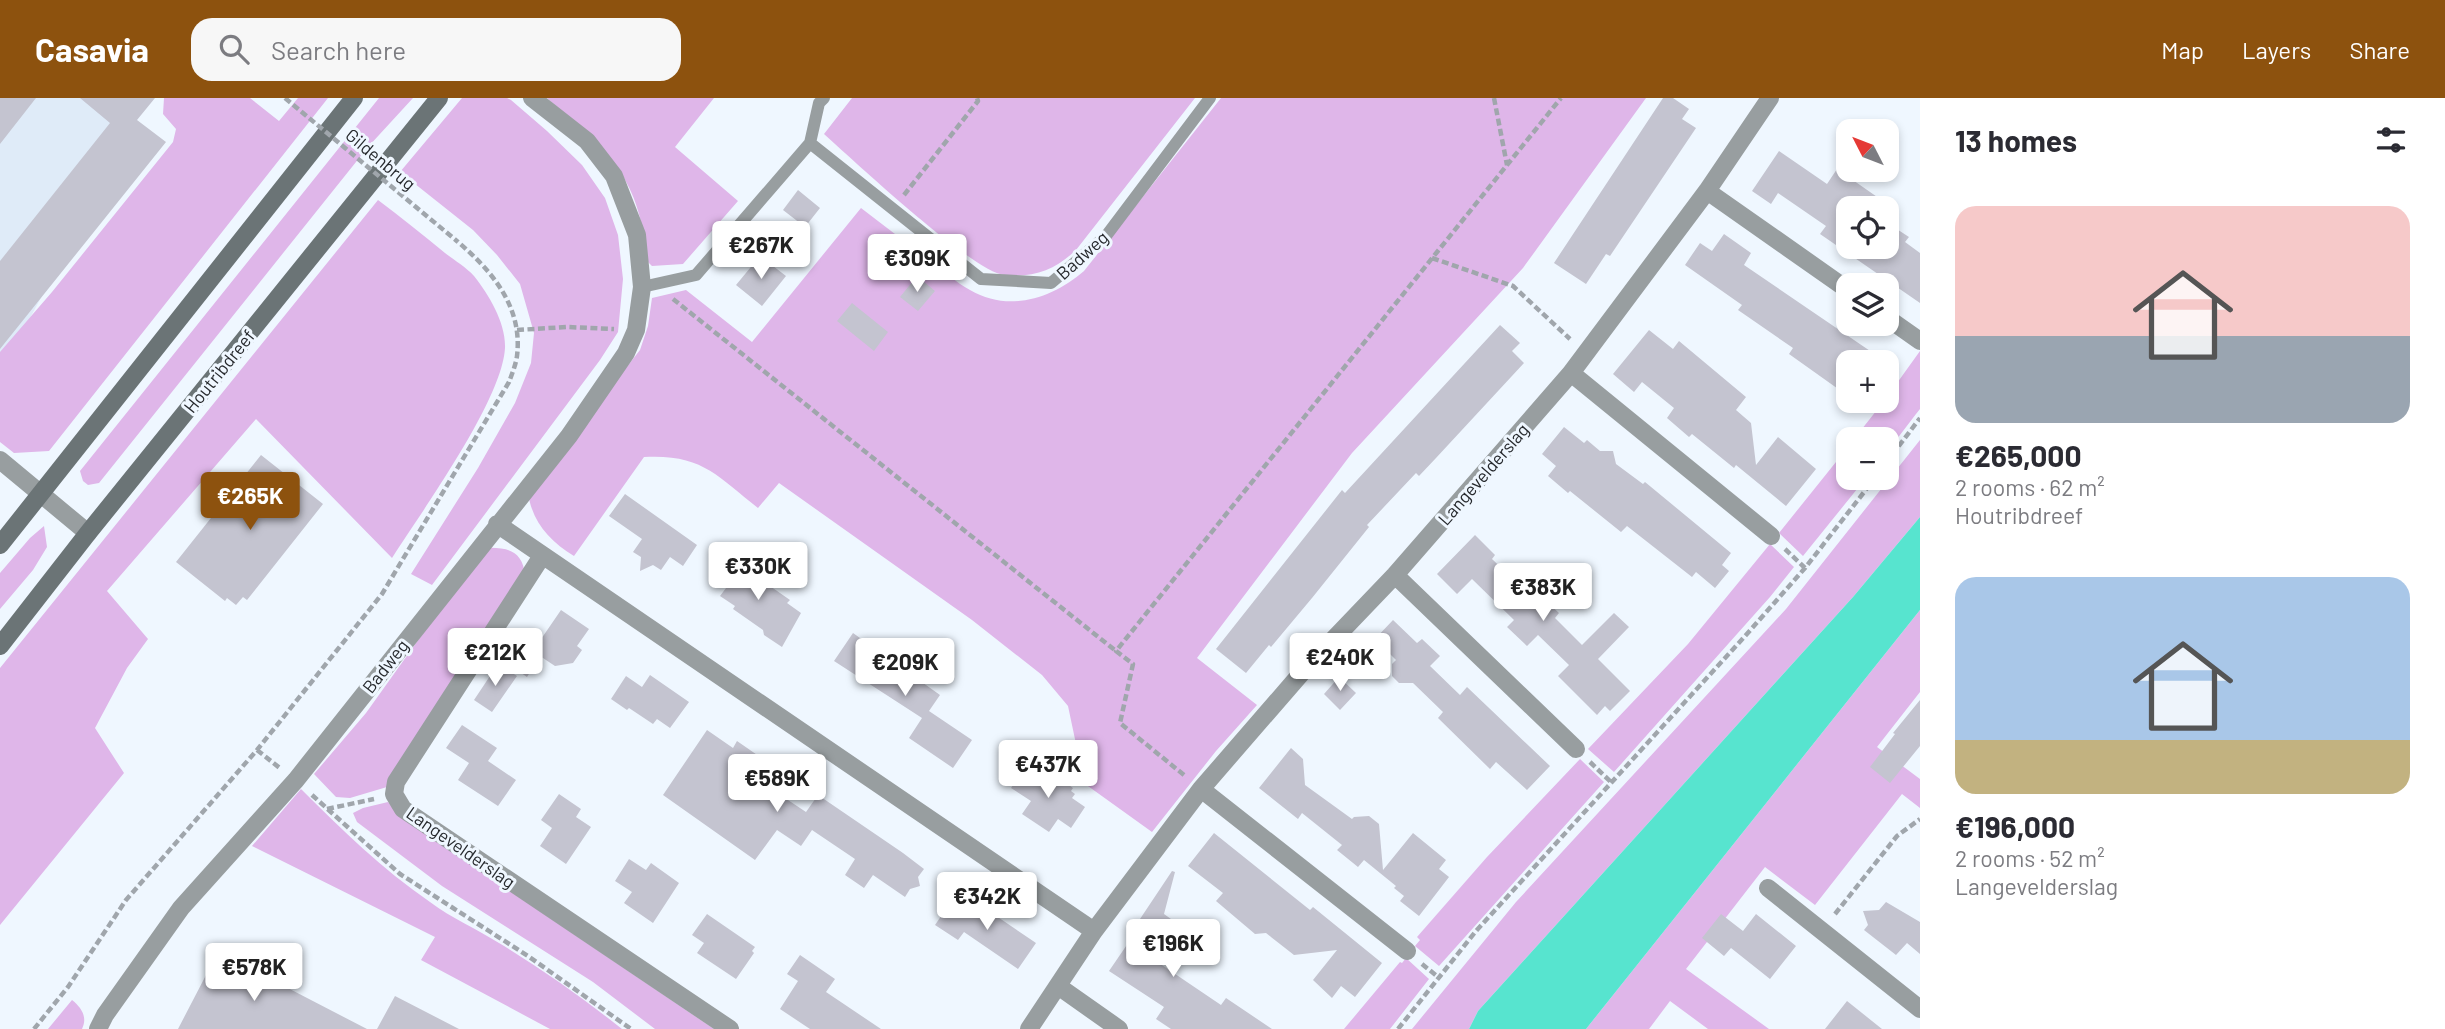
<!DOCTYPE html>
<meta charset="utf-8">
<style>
:root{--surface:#fff;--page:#f7f7f7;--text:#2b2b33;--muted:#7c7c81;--accent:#8d520e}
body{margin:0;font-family:Barlow,sans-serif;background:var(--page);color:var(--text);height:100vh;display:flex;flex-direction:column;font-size:26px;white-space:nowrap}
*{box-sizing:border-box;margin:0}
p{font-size:23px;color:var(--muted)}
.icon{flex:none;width:38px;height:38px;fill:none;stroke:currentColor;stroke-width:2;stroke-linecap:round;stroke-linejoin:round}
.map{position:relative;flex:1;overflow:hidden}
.drawer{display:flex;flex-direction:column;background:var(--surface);width:525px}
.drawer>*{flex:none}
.needle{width:46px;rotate:312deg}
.controls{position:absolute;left:1836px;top:21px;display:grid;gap:14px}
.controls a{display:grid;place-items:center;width:63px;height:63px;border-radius:14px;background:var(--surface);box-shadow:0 4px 10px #0003;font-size:35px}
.price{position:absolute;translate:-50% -60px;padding:0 16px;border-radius:7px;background:#fff;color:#222;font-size:23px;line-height:46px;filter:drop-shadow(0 2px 4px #0008)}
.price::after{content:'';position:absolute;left:50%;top:42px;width:21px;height:16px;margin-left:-10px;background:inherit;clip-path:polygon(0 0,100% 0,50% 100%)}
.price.on{background:var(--accent);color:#fff}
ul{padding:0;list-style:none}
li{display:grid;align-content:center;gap:14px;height:371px;padding:0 35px}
li span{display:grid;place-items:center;height:217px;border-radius:21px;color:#555}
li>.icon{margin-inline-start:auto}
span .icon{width:126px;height:126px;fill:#fffc;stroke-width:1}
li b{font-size:30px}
h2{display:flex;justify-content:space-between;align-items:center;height:84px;padding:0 35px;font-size:30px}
header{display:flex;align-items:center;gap:42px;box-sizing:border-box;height:98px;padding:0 35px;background:var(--accent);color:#fff}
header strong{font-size:33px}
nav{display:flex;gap:38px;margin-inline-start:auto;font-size:24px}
.search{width:490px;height:63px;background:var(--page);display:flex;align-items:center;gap:18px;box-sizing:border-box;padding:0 24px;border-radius:21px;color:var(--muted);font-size:26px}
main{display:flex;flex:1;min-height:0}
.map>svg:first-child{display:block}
</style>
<header>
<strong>Casavia</strong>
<div class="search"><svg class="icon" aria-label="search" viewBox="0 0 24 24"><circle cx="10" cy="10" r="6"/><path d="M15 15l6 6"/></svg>Search here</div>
<nav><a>Map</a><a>Layers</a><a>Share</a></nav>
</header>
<main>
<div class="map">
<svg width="1920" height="931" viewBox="0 0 1920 931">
<rect width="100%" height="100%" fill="#eff7ff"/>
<path fill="#dfebf8" d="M 0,0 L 148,0 L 0,276 Z"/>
<path fill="#dfb6e9" d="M 164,0 L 250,0 L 279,23 L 298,0 L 328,0 L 49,353 L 14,355 L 0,344 L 0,254 L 52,194 L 173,44 L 176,31 L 163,16 Z
M 379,0 L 413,0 L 368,49 L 99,385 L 88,387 L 83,383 L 80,373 Z
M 462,0 L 507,0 L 511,2 L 547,33 L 582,67 L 605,100 L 618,137 L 623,181 L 618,234 L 600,262 L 432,487 L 411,476 L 478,370 L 515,305 L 531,265 L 534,235 L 520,186 L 497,157 L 473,132 L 400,74 Z
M 547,0 L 714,0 L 675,49 L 738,103 L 683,166 L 652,168 L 646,162 C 641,76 606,54 547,0 Z
M 852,0 L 1195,0 L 1076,152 C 1055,172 1034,180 1004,177 C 973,174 853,62 824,36 Z
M 1221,0 L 1646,0 L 1523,170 L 1352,355 L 1197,560 L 1257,607 L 1216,653 L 1152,734 L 1074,678 L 1076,646 L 1068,608 L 1042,577 L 972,522 L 779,385 L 758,410 C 716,377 702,356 644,359 L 574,458 C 549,443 532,423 528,395 L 640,252 L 648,228 L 652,200 L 686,192 L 752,244 L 861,110 C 884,128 907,145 931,163 C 943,172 956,185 970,192 C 1009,215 1053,200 1084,173 Z
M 378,102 C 401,119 423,137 445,155 C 454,162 466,169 474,178 C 489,197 506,225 505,250 C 502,303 422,413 392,460 L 256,321 L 107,493 L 148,541 L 127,570 L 95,630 L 124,675 L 0,827 L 0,570 Z
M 1920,253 L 1920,311 L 1916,316 L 1887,354 L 1886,341 L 1854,341 L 1884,303 L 1886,303 L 1887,299 Z
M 1920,342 L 1920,419 L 1853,499 L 1478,913 L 1469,931 L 1412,931 L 1516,804 L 1786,511 Z
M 1848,349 L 1848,380 L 1866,380 L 1803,458 L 1779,435 Z
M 44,428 L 47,449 L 33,472 L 0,511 L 0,475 L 30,440 Z
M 1770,446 L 1794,469 L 1770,499 L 1614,674 L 1588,651 L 1688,546 Z
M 484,450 C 507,449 523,452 525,478 L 387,689 L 350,700 L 336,699 L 314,676 L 366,615 Z
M 1920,512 L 1920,594 L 1877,649 L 1920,681 L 1920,710 L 1902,696 L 1815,807 L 1765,769 L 1686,871 L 1769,931 L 1708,931 L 1670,903 L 1649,931 L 1586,931 Z
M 1580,661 L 1604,684 L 1439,868 L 1415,848 L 1420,842 L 1417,839 L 1487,759 Z
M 301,691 C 342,732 382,771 430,804 C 451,820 477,831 499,845 C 542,871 583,900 622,931 L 550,931 L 421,862 L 435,839 L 252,748 Z
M 388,704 L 402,720 L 714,931 L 655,931 L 593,884 L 442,788 L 357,724 L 353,715 L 363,710 Z
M 1406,860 L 1429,881 L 1390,931 L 1344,931 L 1400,864 L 1402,865 Z
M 72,902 C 81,909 88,919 82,931 L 48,931 Z"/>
<path fill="#57e4cf" d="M 1920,419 L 1920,512 L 1586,931 L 1469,931 L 1478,913 L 1853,499 Z"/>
<path fill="#c4c4d0" d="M 0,0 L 36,0 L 0,46 Z
M 80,0 L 155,0 L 137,22 L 166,44 L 0,251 L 0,163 L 110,25 Z
M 1663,0 L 1673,0 L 1689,11 L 1682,21 L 1696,30 L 1610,158 L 1606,156 L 1586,186 L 1554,165 Z
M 1779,53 L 1827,86 L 1837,71 L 1893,110 L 1848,110 L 1848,149 L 1886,149 L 1886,124 L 1909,139 L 1905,144 L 1920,155 L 1920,205 L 1820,136 L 1826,128 L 1778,95 L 1771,106 L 1752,93 Z
M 798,92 L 820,110 L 805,129 L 783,112 Z
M 1724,136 L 1751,155 L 1744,167 L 1876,257 L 1871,264 L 1848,264 L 1848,298 L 1789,256 L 1793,250 L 1738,212 L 1742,207 L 1685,167 L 1700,145 L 1712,153 Z
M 760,158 L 786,178 L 762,208 L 736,187 Z
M 917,178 L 935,193 L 918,213 L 900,199 Z
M 852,205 L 888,234 L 874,253 L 837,223 Z
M 1500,227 L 1520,245 L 1512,253 L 1524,265 L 1436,360 L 1419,378 L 1416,375 L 1367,427 L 1369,429 L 1312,500 L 1271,549 L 1269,547 L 1246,575 L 1216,551 L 1342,392 L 1345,395 Z
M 1649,232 L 1673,251 L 1679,243 L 1746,299 L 1736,312 L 1751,325 L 1756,367 L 1778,339 L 1816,371 L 1786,408 L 1736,367 L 1734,370 L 1692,336 L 1689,339 L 1667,320 L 1674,310 L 1642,284 L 1634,294 L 1613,276 Z
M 1564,329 L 1584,345 L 1587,342 L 1600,353 L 1613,353 L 1616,366 L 1643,386 L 1645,384 L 1731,455 L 1722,467 L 1729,473 L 1715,490 L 1696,474 L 1692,479 L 1627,428 L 1621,434 L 1570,393 L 1568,395 L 1548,378 L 1556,368 L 1542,356 Z
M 261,357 L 323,406 L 247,502 L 243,499 L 236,507 L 227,500 L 225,503 L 176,464 Z
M 625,396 L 697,447 L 683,468 L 670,459 L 661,472 L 653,467 L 640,473 L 641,459 L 633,454 L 642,441 L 609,418 Z
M 1475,437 L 1495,457 L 1492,461 L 1523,491 L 1540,473 L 1560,492 L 1547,504 L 1559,515 L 1555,520 L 1582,547 L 1614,515 L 1629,529 L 1598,561 L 1630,593 L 1610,613 L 1605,608 L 1597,617 L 1558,578 L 1569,567 L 1538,537 L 1527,548 L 1507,529 L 1514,522 L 1472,481 L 1457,496 L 1437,476 Z
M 727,458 L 790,502 L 787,505 L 801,515 L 782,549 L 764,537 L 763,532 L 733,511 L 735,508 L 720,498 L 729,486 L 715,476 Z
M 561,512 L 589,531 L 577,548 L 582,552 L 573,565 L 555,568 L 540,558 L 527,579 L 508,566 L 525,539 L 537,547 Z
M 1393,522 L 1417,545 L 1422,541 L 1440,558 L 1430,568 L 1460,597 L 1467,589 L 1550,668 L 1527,692 L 1496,664 L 1490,671 L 1438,620 L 1443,614 L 1413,585 L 1399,585 L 1392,578 L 1392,566 L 1396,562 L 1375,541 Z
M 853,535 L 940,597 L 929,613 L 972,642 L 953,670 L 909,640 L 922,620 L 834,563 Z
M 498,566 L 517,578 L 492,614 L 474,602 Z
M 650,577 L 689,604 L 670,630 L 657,621 L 653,626 L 629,610 L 627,612 L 611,601 L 626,578 L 642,589 Z
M 1339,579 L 1356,595 L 1340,612 L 1324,596 Z
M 1920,602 L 1920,648 L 1890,685 L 1870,669 L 1895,636 L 1893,635 Z
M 462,627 L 497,650 L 488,663 L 516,682 L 498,708 L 458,682 L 469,665 L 446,650 Z
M 707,632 L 733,650 L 737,643 L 763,661 L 766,671 L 758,682 L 806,714 L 818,697 L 903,755 L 924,771 L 918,779 L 920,788 L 910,791 L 905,799 L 873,777 L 864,790 L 845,777 L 855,761 L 812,732 L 801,748 L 777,732 L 755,762 L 663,697 Z
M 1291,650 L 1303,661 L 1305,687 L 1352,721 L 1354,719 L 1369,718 L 1379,726 L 1383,772 L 1413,735 L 1446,762 L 1439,771 L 1449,779 L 1419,818 L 1400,803 L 1404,798 L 1394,790 L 1396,788 L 1364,762 L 1358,769 L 1337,752 L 1342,747 L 1302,715 L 1298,721 L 1259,690 Z
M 1026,669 L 1045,682 L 1048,677 L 1052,680 L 1054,677 L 1073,690 L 1071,693 L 1075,696 L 1072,700 L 1085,709 L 1071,730 L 1058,721 L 1049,734 L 1022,716 L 1031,703 L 1011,690 Z
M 559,696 L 581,711 L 576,719 L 591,729 L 566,766 L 540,748 L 552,730 L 541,722 Z
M 1214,735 L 1310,812 L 1313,809 L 1382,865 L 1355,899 L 1341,888 L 1332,900 L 1313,882 L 1337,852 L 1294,857 L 1266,835 L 1255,836 L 1216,803 L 1223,795 L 1188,768 Z
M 629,761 L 646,772 L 651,765 L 679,785 L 653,825 L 624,805 L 632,794 L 615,783 Z
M 1172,773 L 1175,774 L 1164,816 L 1171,821 L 1154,846 L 1157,848 L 1150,859 L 1221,907 L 1226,900 L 1272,931 L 1171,931 L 1156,921 L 1164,909 L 1109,873 L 1135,835 L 1132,833 Z
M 952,802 L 974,816 L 980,807 L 1036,845 L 1018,871 L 964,834 L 958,842 L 935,827 Z
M 1886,804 L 1920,824 L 1920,856 L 1907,845 L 1896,857 L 1864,832 L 1868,827 L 1863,813 L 1879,812 Z
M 707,816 L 755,849 L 752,853 L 754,855 L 736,881 L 697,855 L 704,845 L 692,837 Z
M 1721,816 L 1743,833 L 1756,816 L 1796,848 L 1770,881 L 1731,850 L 1724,858 L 1702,840 Z
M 218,854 L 367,931 L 178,931 Z
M 800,857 L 835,881 L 826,894 L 881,931 L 810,931 L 780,911 L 798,883 L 787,876 Z
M 395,898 L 459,931 L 377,931 Z
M 1847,903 L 1882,931 L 1825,931 Z"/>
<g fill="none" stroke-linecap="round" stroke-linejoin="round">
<path stroke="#a0a6ac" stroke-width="4.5" stroke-dasharray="7 3.5" stroke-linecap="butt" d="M 1494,0 L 1507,67
M 904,97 L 978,3 L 977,0
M 1432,160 L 1513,188 L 1570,241
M 673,201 L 1116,553
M 517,232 L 567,229 L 614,231
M 1886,365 L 1920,320
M 1785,451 L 1805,470
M 257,652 L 281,671
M 1590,664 L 1612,685
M 1184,677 L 1120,625 L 1133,566 L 1116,553 L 1561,0
M 312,697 L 400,776 L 528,858 L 631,931
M 327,711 L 374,701
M 1835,816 L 1897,738 L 1920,721
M 1422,866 L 1438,879
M 34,931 L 68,889 L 126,802 L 257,652 L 382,496 L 509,284 C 512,276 516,266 517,258 C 523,209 492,173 458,144
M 1398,931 L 1476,833 L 1746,537 L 1805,470 L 1875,380"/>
<path stroke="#989ea0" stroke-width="12" d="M 810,45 L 981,181 L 1051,185 L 1106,138 L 1210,0
M 642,189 L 696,177 L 810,45 L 819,5 L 824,0"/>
<path stroke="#989ea0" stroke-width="18" d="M 1707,93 L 1848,192
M 1886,219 L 1920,243
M 1571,275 L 1771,438
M 0,362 L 88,435
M 497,426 L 1094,833
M 542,458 L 396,684 L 394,696 L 403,711 L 730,931
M 1395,477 L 1576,651
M 1201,691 L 1407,853
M 1768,790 L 1920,911
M 1058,888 L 1119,931
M 98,931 L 105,917 L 181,810 L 296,682 L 569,338 L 626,255 L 636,232 L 642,189 L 637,137 L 614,78 L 587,43 L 532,0
M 1029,931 L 1094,833 L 1201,691 L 1305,571 L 1395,477 L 1571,275 L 1707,93 L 1770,0"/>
<path stroke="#6b7476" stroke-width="18" d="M 0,447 L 354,0
M 0,548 L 88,435 L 439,0"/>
<path stroke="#a0a6ac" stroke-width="4.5" stroke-dasharray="7 3.5" stroke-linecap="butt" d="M 285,0 L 458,144"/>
</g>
<g text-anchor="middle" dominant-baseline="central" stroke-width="6" stroke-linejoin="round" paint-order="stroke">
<g font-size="18" fill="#272a2e" stroke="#eff7ff">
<text transform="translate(381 61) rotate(40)">Gildenbrug</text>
<text transform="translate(1082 157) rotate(-42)">Badweg</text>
<text transform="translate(219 273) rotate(-51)">Houtribdreef</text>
<text transform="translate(1483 376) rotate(-49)">Langevelderslag</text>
<text transform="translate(385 568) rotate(-52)">Badweg</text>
<text transform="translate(461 749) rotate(35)">Langevelderslag</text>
</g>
</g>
</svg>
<div class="controls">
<a><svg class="needle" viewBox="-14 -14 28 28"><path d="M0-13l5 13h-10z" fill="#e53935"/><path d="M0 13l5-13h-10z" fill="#7c7c81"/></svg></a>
<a><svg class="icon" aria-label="locate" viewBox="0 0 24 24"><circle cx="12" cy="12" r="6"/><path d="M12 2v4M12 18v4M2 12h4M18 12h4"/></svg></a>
<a><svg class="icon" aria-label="layers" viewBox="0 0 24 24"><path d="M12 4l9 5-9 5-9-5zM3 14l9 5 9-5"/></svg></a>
<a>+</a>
<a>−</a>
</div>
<b class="price" style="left:761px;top:183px">€267K</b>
<b class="price" style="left:917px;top:196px">€309K</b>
<b class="price on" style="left:250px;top:434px">€265K</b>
<b class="price" style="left:758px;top:504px">€330K</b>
<b class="price" style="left:1543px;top:525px">€383K</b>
<b class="price" style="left:495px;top:590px">€212K</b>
<b class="price" style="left:1340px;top:595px">€240K</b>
<b class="price" style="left:905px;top:600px">€209K</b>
<b class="price" style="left:1048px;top:702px">€437K</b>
<b class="price" style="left:777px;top:716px">€589K</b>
<b class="price" style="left:987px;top:834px">€342K</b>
<b class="price" style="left:1173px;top:881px">€196K</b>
<b class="price" style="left:254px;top:905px">€578K</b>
</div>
<section class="drawer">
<h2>13 homes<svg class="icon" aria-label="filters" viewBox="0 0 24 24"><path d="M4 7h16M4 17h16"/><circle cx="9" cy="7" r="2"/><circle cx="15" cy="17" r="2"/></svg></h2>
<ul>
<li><span style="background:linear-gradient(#f6c9c9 60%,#9aa5b1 0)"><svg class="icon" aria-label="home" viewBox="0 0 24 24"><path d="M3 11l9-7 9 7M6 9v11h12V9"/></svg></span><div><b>€265,000</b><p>2 rooms · 62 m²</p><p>Houtribdreef</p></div></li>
<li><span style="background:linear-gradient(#a9c7e8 75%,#c2b280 0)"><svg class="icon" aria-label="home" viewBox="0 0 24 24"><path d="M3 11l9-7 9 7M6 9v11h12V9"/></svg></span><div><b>€196,000</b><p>2 rooms · 52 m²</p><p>Langevelderslag</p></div></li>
</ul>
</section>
</main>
